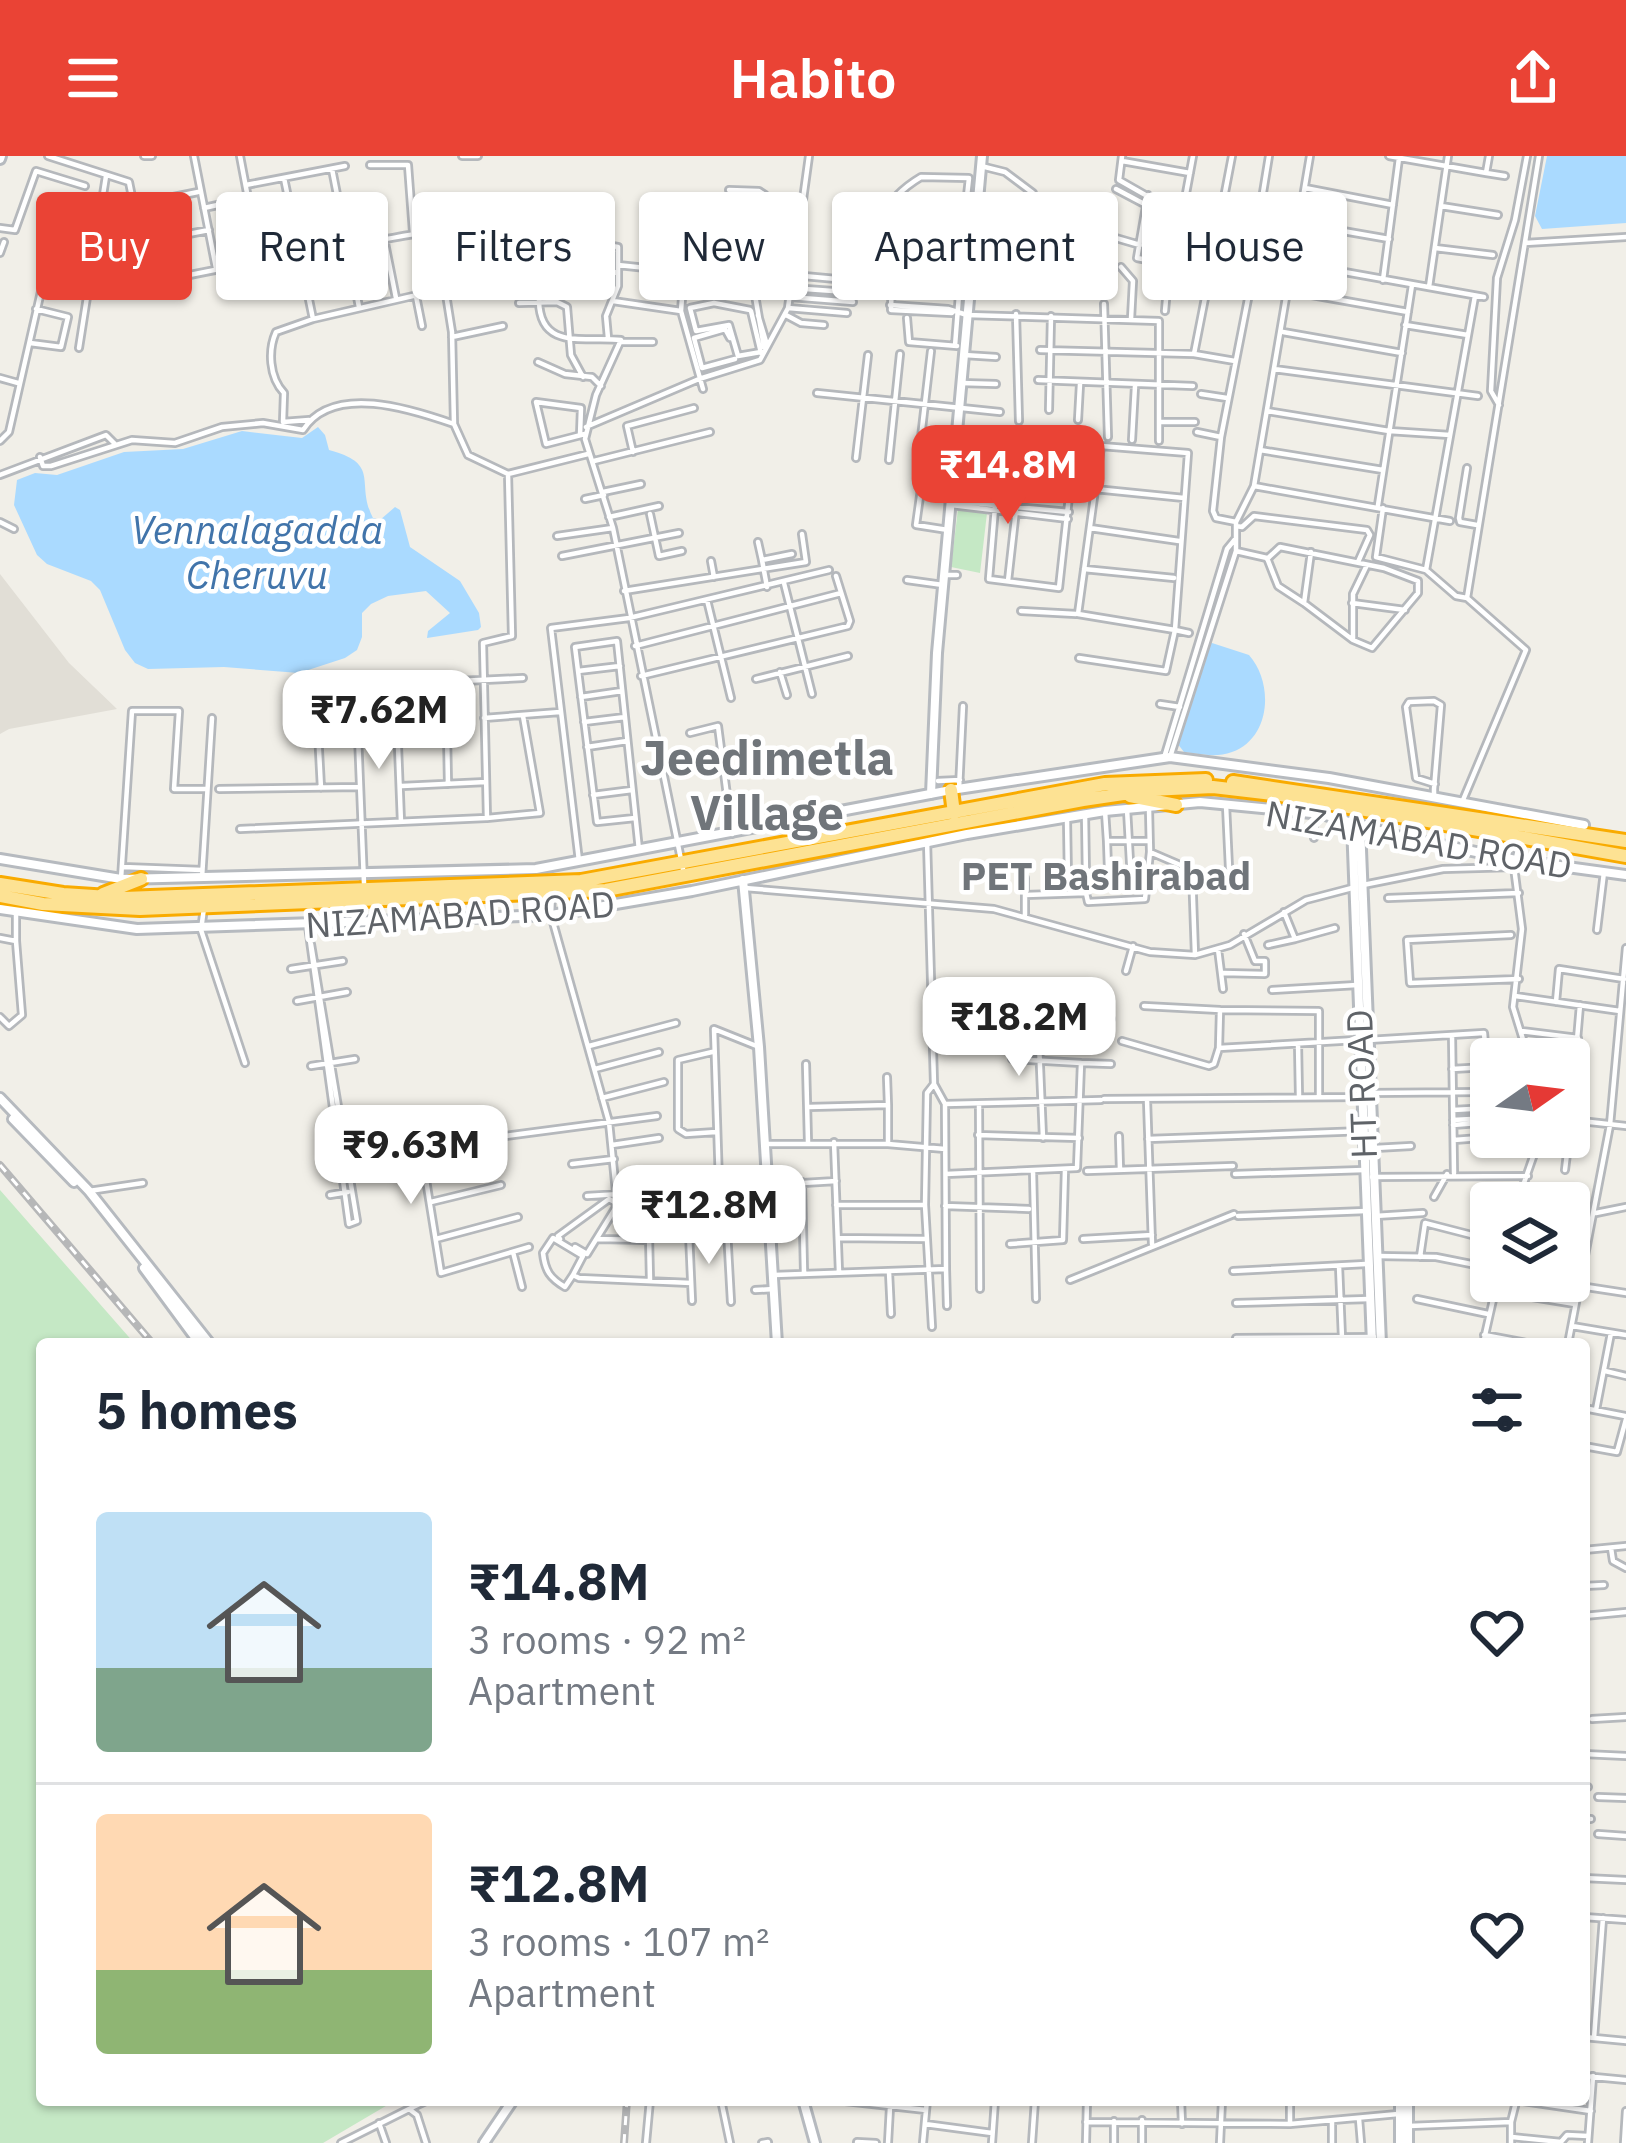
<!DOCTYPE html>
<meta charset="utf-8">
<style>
:root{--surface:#fff;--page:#f6f6f7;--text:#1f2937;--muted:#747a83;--line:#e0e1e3;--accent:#ea4335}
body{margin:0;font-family:"IBM Plex Sans",sans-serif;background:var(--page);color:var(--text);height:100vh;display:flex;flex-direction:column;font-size:45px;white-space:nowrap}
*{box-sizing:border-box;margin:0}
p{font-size:39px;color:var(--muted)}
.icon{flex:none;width:66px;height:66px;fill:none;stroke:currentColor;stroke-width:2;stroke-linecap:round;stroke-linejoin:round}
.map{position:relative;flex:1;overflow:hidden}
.details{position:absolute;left:36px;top:1182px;width:1554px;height:768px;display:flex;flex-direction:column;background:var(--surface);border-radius:12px;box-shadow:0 3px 9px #0004}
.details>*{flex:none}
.hud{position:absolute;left:36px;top:36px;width:1554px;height:108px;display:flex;gap:24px}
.needle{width:78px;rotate:76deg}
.buttons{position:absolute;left:1470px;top:882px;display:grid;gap:24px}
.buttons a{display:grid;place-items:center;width:120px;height:120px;border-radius:12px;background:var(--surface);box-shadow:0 3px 9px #0004;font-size:60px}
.price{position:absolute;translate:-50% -102px;padding:0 27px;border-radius:24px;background:#fff;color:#222;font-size:39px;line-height:78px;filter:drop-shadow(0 3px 6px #0008)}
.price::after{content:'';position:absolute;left:50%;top:72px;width:36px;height:27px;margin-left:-18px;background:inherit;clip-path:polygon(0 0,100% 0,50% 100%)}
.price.on{background:var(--accent);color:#fff}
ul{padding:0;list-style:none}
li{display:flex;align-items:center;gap:36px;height:300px;padding:0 60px}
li+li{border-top:3px solid var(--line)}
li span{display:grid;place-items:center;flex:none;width:336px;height:240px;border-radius:12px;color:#555}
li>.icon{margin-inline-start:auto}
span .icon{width:144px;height:144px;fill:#fffc;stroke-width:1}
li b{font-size:51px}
h2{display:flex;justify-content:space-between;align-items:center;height:144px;padding:0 60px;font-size:51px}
.chip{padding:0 42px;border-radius:12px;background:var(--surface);box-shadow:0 3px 9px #0004;font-size:42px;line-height:108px}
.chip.on{background:var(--accent);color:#fff}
header{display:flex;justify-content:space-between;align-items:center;height:156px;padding:0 60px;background:var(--accent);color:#fff;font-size:54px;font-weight:600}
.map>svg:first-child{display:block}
</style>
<header><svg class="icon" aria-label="menu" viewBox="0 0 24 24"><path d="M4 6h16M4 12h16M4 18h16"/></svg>Habito<svg class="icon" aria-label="share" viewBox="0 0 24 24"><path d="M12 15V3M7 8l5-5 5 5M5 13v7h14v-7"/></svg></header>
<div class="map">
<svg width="1626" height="1987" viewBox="0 0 1626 1987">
<rect width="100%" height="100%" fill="#f1efe8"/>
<path fill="#e1ded6" d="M 0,418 L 69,507 L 117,553 L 9,573 L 0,578 Z"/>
<path fill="#c5e8c5" d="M 958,353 L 987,357 L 980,417 L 951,411 Z
M 0,1034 L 135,1188 L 42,1188 L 42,1944 L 396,1944 L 323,1987 L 0,1987 Z"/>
<path fill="#aadaff" d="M 1547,0 L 1626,0 L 1626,67 L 1542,73 L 1535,60 Z
M 318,271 L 325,279 L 329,294 C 382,308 355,327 373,362 L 380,364 L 395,351 L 400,354 L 410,391 L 460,425 L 479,457 L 481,471 L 478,474 L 427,482 L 428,475 L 450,457 L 426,435 L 388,440 L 371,448 L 362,457 L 362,481 L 357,494 L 345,502 L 299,517 L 224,511 L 148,513 L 135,507 L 125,494 L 100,434 L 91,425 L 47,408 L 37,399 L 14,349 L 17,324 L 35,317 L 57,319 L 124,296 L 183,293 L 242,275 L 302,282 Z
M 1212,487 L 1249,499 C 1274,527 1271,582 1232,596 C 1216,602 1200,598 1184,596 L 1177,587 L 1207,488 Z"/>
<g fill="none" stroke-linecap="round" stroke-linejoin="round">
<g stroke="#b5b8bc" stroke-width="10">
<path id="street" d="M 48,0 L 129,26 L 149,125
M 144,0 L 152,0
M 194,0 L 216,112
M 462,0 L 478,0
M 1122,0 L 1119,24 L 1256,102 L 1221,281 L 1213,355 L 1216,362 L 1236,366
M 1310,0 L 1254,330 L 1450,365
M 1389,0 L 1486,17 L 1489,0
M 1122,5 L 1190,17
M 370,9 L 408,9 L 413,76
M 981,10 L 1005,16 L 1033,37 L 1044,138
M 332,13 L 359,151
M 1486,17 L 1505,20
M 284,22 L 313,163 L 491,122
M 246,29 L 345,10
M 1305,32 L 1393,49
M 1116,33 L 1216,86 L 1255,112
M 729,34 L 759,35 L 765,39 L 752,122 L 764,191
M 1148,39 L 1137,102 L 1210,116
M 899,41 L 966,49 L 955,190
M 1185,42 L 1260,55 L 1269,0
M 1223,47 L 1232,0
M 134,49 L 198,36
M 1441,50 L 1498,59
M 339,51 L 371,43
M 204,52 L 249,42
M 695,57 L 760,69
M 1182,59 L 1193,0
M 880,64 L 964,73
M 1280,64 L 1389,83
M 984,69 L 1038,73
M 0,72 L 15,74 L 36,15 L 85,30
M 384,82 L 396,142
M 1116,82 L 1140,89
M 600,85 L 601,119
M 1216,86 L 1194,198 L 1235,205
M 1525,87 L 1626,81
M 690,89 L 786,105
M 116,92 L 209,74
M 871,92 L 903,95
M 1435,92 L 1493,99
M 973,96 L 1081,107
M 0,97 L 4,86
M 938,98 L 973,102
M 1272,103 L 1484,141
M 618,109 L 684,116 L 681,155
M 648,111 L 648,125
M 1121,111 L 1133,125 L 1131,163
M 531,119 L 588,124 L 617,116
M 793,119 L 847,124
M 89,120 L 109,125 L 113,134 L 119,133 L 260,105 L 240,0
M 688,120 L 782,137
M 892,122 L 891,154 L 952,157
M 264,124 L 260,105 C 329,98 395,77 465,72
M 1383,124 L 1399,2
M 960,126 L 877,121 C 859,82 887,41 921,21 L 969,22 L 966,49 L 975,49
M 1429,131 L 1448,0
M 445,132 L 452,176 L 454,268
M 791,132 L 861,137
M 1289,135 L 1408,156
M 416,140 L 422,170
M 790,141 L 853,146
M 613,145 L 681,155 L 703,233
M 519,147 L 557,146 L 567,151 L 571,199 L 583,221
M 1104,148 L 1108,281
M 890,149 L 948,153 L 967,159 L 1159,165 L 1159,285
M 788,152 L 847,157
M 1165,155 L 1169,110
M 1016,158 L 1019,265
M 758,159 L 767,189
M 786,159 L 801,167 L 824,169
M 907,162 L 909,186 L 957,190
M 1405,169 L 1468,179
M 1283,176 L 1402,197
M 452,181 L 503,170
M 608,182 L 606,160 L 618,130 L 618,91 L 565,82 L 548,87 C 542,104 539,126 539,145 C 540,195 585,180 621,184 L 596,239 L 585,283 L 613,372 L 684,718
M 730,182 L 725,173 L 694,182 L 702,212 L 735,203
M 621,186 L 653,186
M 30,187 L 61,191 L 68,161 L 36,153
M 79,192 L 106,20
M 1040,194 L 1194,198
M 761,196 L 738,200 L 729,169 L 696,175 L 690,152 L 714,147 L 750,154 L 751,155 L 761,197
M 964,199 L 996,201
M 538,206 L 565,218 L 592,221 L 601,230
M 1274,213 L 1478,240
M 0,222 L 18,227
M 1038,224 L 1193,230
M 961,227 L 996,228
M 817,237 L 1000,256
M 1201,238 L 1227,242
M 1499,249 L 1491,235 L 1497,122 L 1515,64 L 1527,0
M 1049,254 L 1051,160
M 1267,255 L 1389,275 L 1450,279
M 309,264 L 283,266 L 284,237 C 269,221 268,194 276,176 L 313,163
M 1078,264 L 1080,228
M 1159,266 L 1195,266
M 586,271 L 699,223 L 760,204 L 788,152 L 809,0
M 1197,276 L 1221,281
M 580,279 L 581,252 L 536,246 L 546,288 L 585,278
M 1001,280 L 1075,285 L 1059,432 L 989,423 Z
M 1132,284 L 1135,230
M 0,285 L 9,276 L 42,131
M 1101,290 L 1188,297 L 1175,474 L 1078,458 Z
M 1260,294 L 1383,314
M 633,296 L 627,270 L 694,252
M 40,301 L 43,310 L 51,310 L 132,284 L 175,287 L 222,271 L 263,267 L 303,274 C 333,227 411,253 454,268 L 468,299 L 508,318 L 588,298
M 856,302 L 868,199
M 889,304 L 900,198
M 594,305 L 710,276
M 1467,312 L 1459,362 L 1460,366 L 1477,369
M 917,316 L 931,195
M 508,318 L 512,480 L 483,487 L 487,662 L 540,657 L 523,560
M 0,319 L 106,279 L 115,288
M 1020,321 L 1072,327
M 1095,333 L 1184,342
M 603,336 L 641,328
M 585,343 L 604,339
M 951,345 L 1069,356
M 951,349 L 1068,363
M 1378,349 L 1412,129
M 1383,352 L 1376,401 L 1426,414
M 650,358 L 659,400 L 682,395
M 609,361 L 659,350
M 0,366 L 14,373
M 1236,370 L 1242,371 L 1254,360 L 1367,374 L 1370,379 L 1358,406
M 1090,372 L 1179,385
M 948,374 L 916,369 L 921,333 L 952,335
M 557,380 L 613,372
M 758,386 L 762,404
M 1236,395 L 1267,402 L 1278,430 L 1304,447 L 1311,396
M 562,400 L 679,377
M 1267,403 L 1280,391 L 1384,412 L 1418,425 L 1418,437 L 1372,492 L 1353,484 L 1304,447
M 711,405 L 714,421
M 1084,413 L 1174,422
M 944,419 L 957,419
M 907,424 L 943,429
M 1008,425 L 1024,282
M 784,427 L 812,538
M 767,431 L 762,404 L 792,398
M 624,435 L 806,406 L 802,378
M 1467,442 L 1539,0
M 707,444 L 731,542
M 1352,447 L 1405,454
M 1021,455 L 1076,458
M 1353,484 L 1353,438 L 1367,409
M 635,490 L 841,437
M 1079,502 L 1166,515 L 1175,474 L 1189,477
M 578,515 L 620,510
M 780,516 L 787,539
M 315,520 L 321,632
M 356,520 L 356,530 L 523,522
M 641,520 L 848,470 L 850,465 L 836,420
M 756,523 L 848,500
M 446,525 L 448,628
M 356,530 L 364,727
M 581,541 L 622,535
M 1160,548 L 1180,551
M 484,562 L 560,556
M 397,565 L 401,666
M 358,566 L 447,563
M 584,566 L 625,561
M 690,577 L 718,570 L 732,678
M 587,591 L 627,585
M 1171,598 L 1236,395 L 1236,366 L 1254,330
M 1164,602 L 1227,393 L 1236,382
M 938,625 L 960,624
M 402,630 L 486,626
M 219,633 L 360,631
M 959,633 L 963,550
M 593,639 L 632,634
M 1434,639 L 1434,633 L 1441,549 L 1434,545 L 1409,546 L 1406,551 L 1416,622 L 1435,628
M 1463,644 L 1526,494 L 1467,442 L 1456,440 L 1426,414 L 1475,140
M 1226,649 L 1229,712
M 1127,653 L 1131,724
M 1149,653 L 1150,696 L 1192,714 L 1195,799
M 1105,655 L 1107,685 L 1149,685
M 1085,658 L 1086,721
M 635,662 L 597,666 L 575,491 L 617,485 L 639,694
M 1067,663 L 1068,724
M 240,673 L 486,662
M 1314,682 L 1314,658
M 927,685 L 934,928 L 927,937 L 925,1049 L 932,1171
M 1107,685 L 1108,713
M 1520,685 L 1514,711 L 1522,773 L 1513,851 L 1529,903
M 579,705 L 551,472 L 629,462 L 829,414
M 123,711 L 202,714
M 202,722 L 212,562
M 121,723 L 132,555 L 179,555 L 174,633 L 207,633
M 1363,729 L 1443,713 L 1514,711
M 745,732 L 994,753 L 1150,796 L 1195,799 L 1230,789 L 1306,744 L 1352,732
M 552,737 L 551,759 L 609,966 L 616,1036
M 1025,739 L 1025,722
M 1388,742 L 1519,737
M 204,752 L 201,774 L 245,907
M 1025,759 L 1025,739 L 1086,737 L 1088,746 L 1145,743 L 1150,696
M 308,770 L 349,1068 L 357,1065
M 1597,774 L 1604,716
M 1511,779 L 1407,784 L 1410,827 L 1519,823
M 0,782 L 16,785 L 16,756
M 1295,783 L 1335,772
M 311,788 L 357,1065
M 1268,789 L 1295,783 L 1284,756
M 1218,793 L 1223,833
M 291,813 L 343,805
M 1126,815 L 1133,790
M 1223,817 L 1265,818 L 1265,805 L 1255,805 L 1244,778
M 1272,834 L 1357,829
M 1515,840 L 1620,855
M 297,845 L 347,836
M 1556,846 L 1559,813 L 1624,823
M 1220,854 L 1319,855 L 1319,940
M 0,861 L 9,870 L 22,859 L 16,785
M 1070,863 L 1070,839
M 1038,864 L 1043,982
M 1012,866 L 1111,863
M 1521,875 L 1578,882
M 1452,879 L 1454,1017
M 1368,884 L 1484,877 L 1487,911 L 1452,913
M 1122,885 L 1209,910 L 1214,908 L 1219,892 L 1220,854 L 1144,850
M 1298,888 L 1299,940
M 589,890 L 676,867
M 1219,892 L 1357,884
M 712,896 L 678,904 L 678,973 L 686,978 L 716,976
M 1081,907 L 1111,908
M 806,908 L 808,986
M 311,910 L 355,903
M 595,913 L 659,896
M 887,921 L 888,949
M 602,942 L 664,926
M 1104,943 L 1361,941 L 1369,937 L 1481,936
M 1147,944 L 1152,1088
M 945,948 L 1101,944
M 979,949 L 980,1133
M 809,951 L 888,949 L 888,988
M 1453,954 L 1490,952
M 1453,964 L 1490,962
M 1572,964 L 1626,970
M 1453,969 L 1491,966
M 1569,977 L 1580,849
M 978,979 L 1079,982
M 1119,980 L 1120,1014
M 1148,983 L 1364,975
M 1454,984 L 1493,981
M 834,986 L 839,1116
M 765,988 L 888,988 L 945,993
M 612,989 L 659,982
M 1375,992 L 1411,990
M 572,1008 L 614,1003
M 1565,1014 L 1569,981
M 1033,1015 L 1036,1143
M 1087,1015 L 1233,1010
M 946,1018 L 1077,1012 L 1081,907 L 1012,903
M 1235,1018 L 1364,1014
M 1372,1021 L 1528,1020
M 802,1026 L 804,1116
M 719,1027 L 714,873 L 759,891
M 687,1032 L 692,1145
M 89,1035 L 143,1027
M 648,1035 L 650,1124
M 330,1039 L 348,1036
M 587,1040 L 836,1025
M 1434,1041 L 1447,1018
M 431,1046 L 501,1029
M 1517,1047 L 1540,981
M 836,1049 L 925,1049
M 945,1050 L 1029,1053
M 1596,1057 L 1626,1051
M 1238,1060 L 1366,1055
M 1375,1060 L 1423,1057
M 689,1074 L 770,1071
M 727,1074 L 731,1146
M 838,1082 L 926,1083
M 436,1083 L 518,1061
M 560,1083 L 558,1080 L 609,1043 L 618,1048
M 597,1083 L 650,1084
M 1083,1083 L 1152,1079
M 1010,1088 L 1063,1084 L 1065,1013
M 529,1091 L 441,1117 L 422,999 L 490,982 L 657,960
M 575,1091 L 587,1098 L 618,1048 L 621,1036
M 513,1096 L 522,1131
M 1378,1100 L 1436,1101 L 1491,1112
M 1420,1101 L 1425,1067 L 1491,1084
M 1569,1102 L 1584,1106
M 1339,1110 L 1342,1182
M 946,1113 L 947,1150
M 1233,1115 L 1366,1108
M 889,1116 L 891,1158
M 573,1119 L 565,1131 C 550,1122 545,1115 543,1097 L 553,1082 L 583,1100 L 573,1119 L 579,1122 L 691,1127
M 774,1119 L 946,1113 L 945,948 L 934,928
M 1070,1124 L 1234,1058
M 1580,1130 L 1626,1137
M 755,1134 L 774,1133
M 1417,1143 L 1488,1158
M 1236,1147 L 1369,1143
M 1572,1170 L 1626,1179
M 1484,1179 L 1532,1188
M 1236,1182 L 1374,1181
M 1409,1187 L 1415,1188
M 1483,1188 L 1495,1135 L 1575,1148
M 1568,1188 L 1610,969 L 1626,792
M 1605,1215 L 1626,1220
M 1584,1252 L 1625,1260
M 1596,1254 L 1611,1177
M 1584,1290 L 1617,1296 L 1626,1263
M 1611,1392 L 1613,1405 L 1626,1412
M 1584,1394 L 1626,1390
M 1584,1430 L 1604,1429
M 1584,1460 L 1626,1456
M 1592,1563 L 1626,1561
M 1584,1598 L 1626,1600
M 1584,1632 L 1588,1631
M 1598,1641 L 1626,1642
M 1584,1663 L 1591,1663
M 1598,1678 L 1626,1680
M 1584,1722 L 1626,1724
M 1584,1761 L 1626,1764
M 1584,1881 L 1626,1885
M 1594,1882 L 1603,1762
M 1584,1920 L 1626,1924
M 721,1944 L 730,1987
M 836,1944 L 926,1954
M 1181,1944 L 1182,1968
M 1516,1944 L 1591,1955
M 409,1953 L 428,1944
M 1359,1963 L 1361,1987
M 1142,1964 L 1142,1987
M 1086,1966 L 1290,1968 L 1398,1958
M 1332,1966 L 1332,1987
M 379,1967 L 386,1987
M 925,1968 L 992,1977
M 1290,1968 L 1290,1944
M 1409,1970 L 1511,1966
M 1512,1981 L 1561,1986 L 1567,1979 L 1588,1980
M 857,1986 L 876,1987
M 341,1987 L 409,1953 L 417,1959 L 426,1987
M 646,1987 L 650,1944
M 762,1987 L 768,1986
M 888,1987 L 890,1951
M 923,1987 L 927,1944
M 992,1987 L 995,1944
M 1032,1987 L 1035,1944
M 1086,1987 L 1087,1944
M 1114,1987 L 1114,1965
M 1220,1987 L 1222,1944
M 1511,1987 L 1511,1966 L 1516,1946
M 1588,1987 L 1593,1920
M 1624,1987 L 1626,1955"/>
</g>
<g stroke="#b6babf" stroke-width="14">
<path id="secondary" d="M 0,3 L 1,0
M 931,638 L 937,497 L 982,0
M 1352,668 L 1372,1188
M 1360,669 L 1381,1188
M 0,703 L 121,723 L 536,713 L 951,634 L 1170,601 L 1329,622 L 1584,669
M 743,724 L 759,891 L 777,1188
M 0,753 L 137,773 L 551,759 L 692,735 L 967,678 L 1105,655 L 1200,646 L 1322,658 L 1397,680 L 1516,704 L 1626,719
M 0,942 L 89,1035 L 210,1188
M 13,963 L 74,1026
M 144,1112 L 200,1188
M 803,1944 L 815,1987
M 1400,1944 L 1400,1987
M 1408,1944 L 1408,1987
M 484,1987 L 513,1944"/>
</g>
<g stroke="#f9ab00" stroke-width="18">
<path id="highway" d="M 1233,626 L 1626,685
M 951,634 L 954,657
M 1130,640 L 1176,649
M 0,728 L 63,738 L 124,742 L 581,725 L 1105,628 L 1206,624
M 103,738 L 141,723
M 0,740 L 43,748 L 140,753 L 606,734 L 1083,644 L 1150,634 L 1213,631 L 1281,639 L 1626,700"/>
</g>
<use href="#street" stroke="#fff" stroke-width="4.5"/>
<use href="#secondary" stroke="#fff" stroke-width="8"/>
<use href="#highway" stroke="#fde293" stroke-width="12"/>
<g stroke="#b6b7b8" stroke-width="8">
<path id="rail" d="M 0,1009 L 153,1188
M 624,1987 L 627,1944"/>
</g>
<use href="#rail" stroke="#fff" stroke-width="3" stroke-dasharray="9" stroke-linecap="butt"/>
</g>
<g text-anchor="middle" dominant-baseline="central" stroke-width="9" stroke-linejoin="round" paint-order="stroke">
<g font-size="36" fill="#5f6368" stroke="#fff">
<text transform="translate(1419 683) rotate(10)">NIZAMABAD ROAD</text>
<text transform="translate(460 758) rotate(-4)">NIZAMABAD ROAD</text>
<text transform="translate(1361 928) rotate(-92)">HT ROAD</text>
</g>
<g font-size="39" font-style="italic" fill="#4174aa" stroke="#fff">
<text x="257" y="373">Vennalagadda<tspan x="257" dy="45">Cheruvu</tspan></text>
</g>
<g font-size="39" font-weight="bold" fill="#70757a" stroke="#fff">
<text x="1106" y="719">PET Bashirabad</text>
</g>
<g font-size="48" font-weight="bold" fill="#70757a" stroke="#fff">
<text x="767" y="601">Jeedimetla<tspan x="767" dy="55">Village</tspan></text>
</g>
</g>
</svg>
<div class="buttons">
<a><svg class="needle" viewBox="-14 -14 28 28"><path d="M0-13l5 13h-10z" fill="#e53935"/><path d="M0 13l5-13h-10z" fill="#747a83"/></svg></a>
<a><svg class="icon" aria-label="layers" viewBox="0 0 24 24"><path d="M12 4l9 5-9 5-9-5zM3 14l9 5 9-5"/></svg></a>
</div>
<b class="price on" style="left:1008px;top:371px">₹14.8M</b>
<b class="price" style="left:379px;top:616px">₹7.62M</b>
<b class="price" style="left:1019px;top:923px">₹18.2M</b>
<b class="price" style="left:411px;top:1051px">₹9.63M</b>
<b class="price" style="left:709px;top:1111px">₹12.8M</b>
<div class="hud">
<a class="chip on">Buy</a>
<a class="chip">Rent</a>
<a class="chip">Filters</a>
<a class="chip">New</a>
<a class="chip">Apartment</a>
<a class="chip">House</a>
</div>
<section class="details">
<h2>5 homes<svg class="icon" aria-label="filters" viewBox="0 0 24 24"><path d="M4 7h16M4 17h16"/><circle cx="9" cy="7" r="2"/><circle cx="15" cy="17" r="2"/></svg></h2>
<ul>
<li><span style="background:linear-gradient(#bfe0f5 65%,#7fa58c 0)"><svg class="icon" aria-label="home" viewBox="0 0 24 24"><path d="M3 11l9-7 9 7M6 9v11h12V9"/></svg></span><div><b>₹14.8M</b><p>3 rooms · 92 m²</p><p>Apartment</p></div><svg class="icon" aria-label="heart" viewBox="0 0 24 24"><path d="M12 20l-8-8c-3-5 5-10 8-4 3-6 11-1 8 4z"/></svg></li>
<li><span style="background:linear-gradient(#ffd9b3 65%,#8fb573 0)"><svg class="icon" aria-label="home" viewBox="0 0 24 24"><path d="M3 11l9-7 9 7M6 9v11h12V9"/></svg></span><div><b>₹12.8M</b><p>3 rooms · 107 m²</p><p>Apartment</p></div><svg class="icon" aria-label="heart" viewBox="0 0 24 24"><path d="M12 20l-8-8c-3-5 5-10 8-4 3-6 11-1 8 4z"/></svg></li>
</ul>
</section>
</div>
